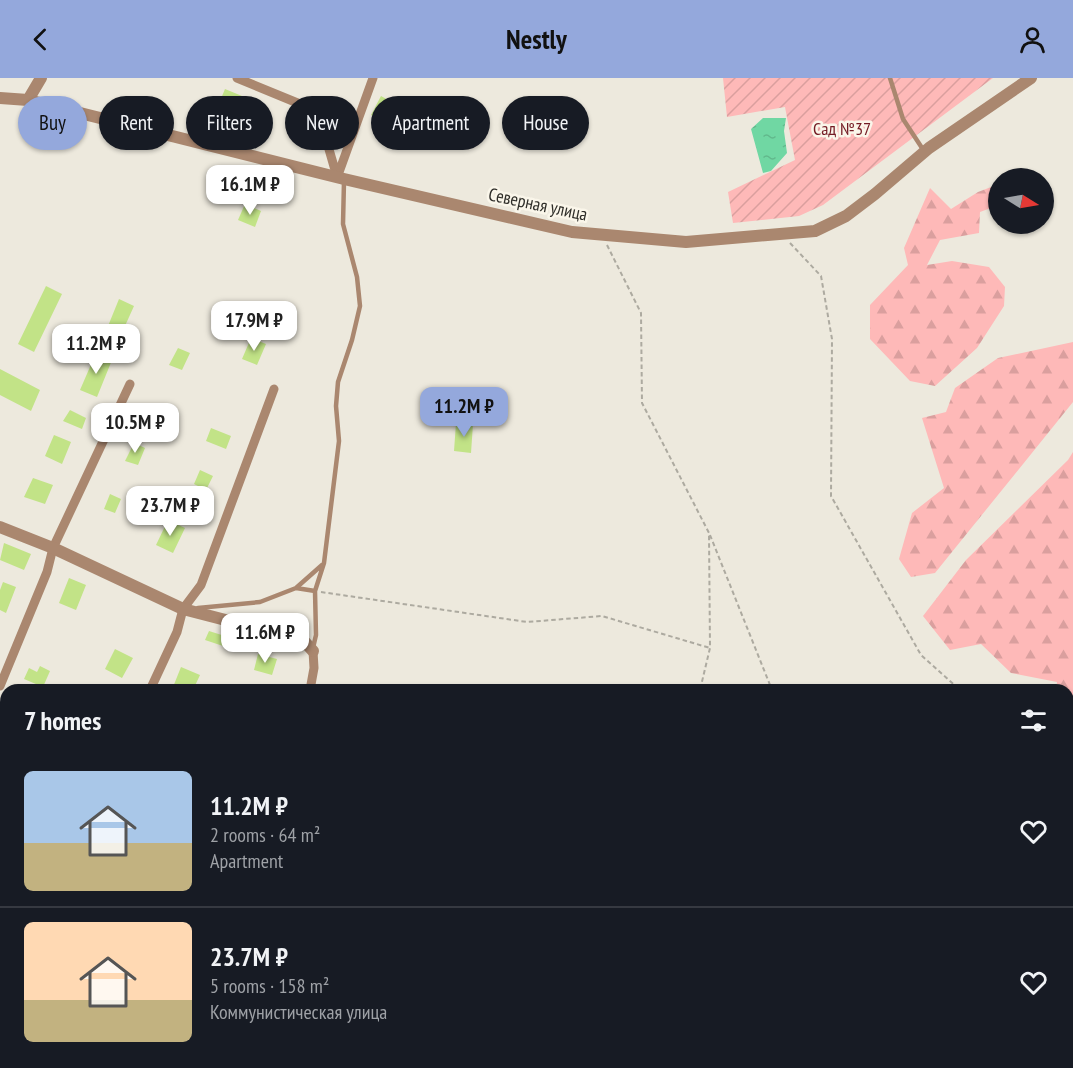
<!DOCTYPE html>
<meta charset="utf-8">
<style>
:root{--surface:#171b24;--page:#20242c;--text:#f1f3f6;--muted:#9ea1a6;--line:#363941;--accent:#94a8dc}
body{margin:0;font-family:"PT Sans Narrow",sans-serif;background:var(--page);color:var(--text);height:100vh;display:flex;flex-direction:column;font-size:22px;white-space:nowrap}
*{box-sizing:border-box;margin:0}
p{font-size:20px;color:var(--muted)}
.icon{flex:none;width:33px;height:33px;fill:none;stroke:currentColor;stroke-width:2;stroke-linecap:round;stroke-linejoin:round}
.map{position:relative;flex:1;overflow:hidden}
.panel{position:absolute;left:0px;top:606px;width:1074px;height:384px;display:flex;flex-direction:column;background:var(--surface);border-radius:18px 18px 0 0;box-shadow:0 2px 4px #0004}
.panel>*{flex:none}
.top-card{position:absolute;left:18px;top:18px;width:600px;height:54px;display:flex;gap:12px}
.needle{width:39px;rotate:101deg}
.buttons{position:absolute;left:988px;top:90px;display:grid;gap:12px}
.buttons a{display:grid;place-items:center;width:66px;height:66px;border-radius:50%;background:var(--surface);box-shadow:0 2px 4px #0004;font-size:30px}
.price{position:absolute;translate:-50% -51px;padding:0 14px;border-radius:12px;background:#fff;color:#222;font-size:20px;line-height:39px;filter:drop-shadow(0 2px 3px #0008)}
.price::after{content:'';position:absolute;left:50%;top:36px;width:18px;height:14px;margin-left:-9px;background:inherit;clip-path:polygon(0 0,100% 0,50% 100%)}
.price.selected{background:var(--accent);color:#111}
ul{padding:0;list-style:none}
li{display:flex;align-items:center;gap:18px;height:150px;padding:0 24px}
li+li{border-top:2px solid var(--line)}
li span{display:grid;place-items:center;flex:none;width:168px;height:120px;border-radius:9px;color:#555}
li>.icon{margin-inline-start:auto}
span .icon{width:72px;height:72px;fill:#fffc;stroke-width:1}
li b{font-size:26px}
h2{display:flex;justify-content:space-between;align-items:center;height:72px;padding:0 24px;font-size:26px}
.tag{padding:0 21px;border-radius:27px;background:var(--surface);box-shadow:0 2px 4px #0004;font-size:21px;line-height:54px}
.tag.selected{background:var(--accent);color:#111}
header{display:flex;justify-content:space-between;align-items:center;height:78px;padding:0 24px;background:var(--accent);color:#111;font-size:27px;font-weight:700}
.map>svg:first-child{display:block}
</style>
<header><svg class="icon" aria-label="back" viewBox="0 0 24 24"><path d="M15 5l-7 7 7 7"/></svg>Nestly<svg class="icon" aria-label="person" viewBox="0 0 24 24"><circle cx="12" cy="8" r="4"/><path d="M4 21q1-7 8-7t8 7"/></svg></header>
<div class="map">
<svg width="1073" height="990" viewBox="0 0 1073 990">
<defs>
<pattern id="forest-firs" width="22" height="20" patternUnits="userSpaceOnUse" patternTransform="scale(1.5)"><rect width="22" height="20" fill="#feb9b8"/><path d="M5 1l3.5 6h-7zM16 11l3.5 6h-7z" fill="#da9f9e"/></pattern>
<pattern id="garden-furrows" width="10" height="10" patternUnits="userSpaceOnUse" patternTransform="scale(1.5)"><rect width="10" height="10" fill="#feb9b8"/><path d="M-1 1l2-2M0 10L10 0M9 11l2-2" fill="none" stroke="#da9f9e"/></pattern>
<pattern id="water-ripples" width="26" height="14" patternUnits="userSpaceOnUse" patternTransform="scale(1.5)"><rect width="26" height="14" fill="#70d7a3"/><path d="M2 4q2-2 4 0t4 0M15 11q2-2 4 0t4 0" fill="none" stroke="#61b98c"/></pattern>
</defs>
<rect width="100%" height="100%" fill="#ede9dd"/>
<path fill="url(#forest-firs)" d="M 999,106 L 999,127 L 980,134 L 979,155 L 940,162 L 927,187 L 952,183 L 989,189 L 1005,209 L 1004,228 L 977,270 L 935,308 L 910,303 L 870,261 L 870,227 L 908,187 L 904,170 L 930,110 L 951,131 L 978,114 Z
M 1073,264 L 1073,324 L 935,495 L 911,499 L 899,481 L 912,435 L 944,410 L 922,340 L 946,334 L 955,310 L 998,280 Z
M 1073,374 L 1073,655 L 1068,650 L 1068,612 L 1056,612 L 1057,604 L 1011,595 L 981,566 L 950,572 L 923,538 L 966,482 L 1068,382 Z
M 1068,926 L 1073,928 L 1073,990 L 647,990 L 647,984 L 1068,984 Z
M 265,984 L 325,984 L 322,990 L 293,990 L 288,988 L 287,990 L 263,990 Z"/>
<path fill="url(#garden-furrows)" d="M 723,0 L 993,0 L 823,127 L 799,138 L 733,145 L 728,114 L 795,82 L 785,29 L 727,39 Z"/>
<path fill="url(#water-ripples)" d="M 763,40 L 786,40 L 784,53 L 787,75 L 771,93 L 763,95 L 751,51 Z"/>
<path fill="#c2e387" d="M 225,11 L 242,18 L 237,29 L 220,23 Z
M 381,18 L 399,28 L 389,46 L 371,37 Z
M 245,126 L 261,133 L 255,149 L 238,142 Z
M 46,208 L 62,216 L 34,274 L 18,266 Z
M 119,221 L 134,228 L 120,259 L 106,253 Z
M 251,260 L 266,266 L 257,287 L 242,281 Z
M 178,270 L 190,275 L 182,292 L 169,287 Z
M 96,275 L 112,282 L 97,319 L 80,312 Z
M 0,291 L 40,312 L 31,333 L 0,317 Z
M 148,328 L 162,333 L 152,356 L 139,351 Z
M 70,332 L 86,340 L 82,351 L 63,343 Z
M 456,345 L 473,346 L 471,375 L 454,373 Z
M 211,350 L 231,358 L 226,371 L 206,363 Z
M 54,357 L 71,364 L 62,386 L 45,378 Z
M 134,365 L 145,370 L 138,387 L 125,383 Z
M 200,392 L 213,398 L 206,412 L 194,406 Z
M 33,400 L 53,407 L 45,426 L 24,419 Z
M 110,416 L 121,421 L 115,435 L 104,431 Z
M 168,442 L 185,450 L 173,475 L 156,467 Z
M 4,465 L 31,476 L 24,492 L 0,482 Z
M 69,500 L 86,507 L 76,532 L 59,525 Z
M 3,504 L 16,509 L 6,535 L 0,532 L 0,512 Z
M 209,553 L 228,559 L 226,569 L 205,562 Z
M 115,571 L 133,580 L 122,600 L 105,591 Z
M 258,576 L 277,581 L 272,597 L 254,592 Z
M 40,588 L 50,593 L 43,609 L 24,601 L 29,590 L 37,594 Z
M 181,589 L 200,597 L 193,612 L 180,612 L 173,609 Z"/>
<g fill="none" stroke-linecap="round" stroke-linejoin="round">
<path stroke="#adaaa0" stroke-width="2" stroke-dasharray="4.5 3" stroke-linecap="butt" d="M 790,165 L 821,198 L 832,261 L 831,418 L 921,577 L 960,612
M 607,167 L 641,235 L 642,325 L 709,455 L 710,570 L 700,612
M 710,457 L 772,612
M 321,514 L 527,544 L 602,538 L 710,570
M 1068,900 L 1073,904
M 639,990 L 640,984"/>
<path stroke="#aa876f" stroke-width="4.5" d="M 890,0 L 903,41 L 924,73
M 296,510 L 315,513
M 198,530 L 260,524 L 296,510 L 322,487
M 313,570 L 316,557 L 315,513 L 324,485 L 339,363 L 336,328 L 338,304 L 352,262 L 360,228 L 357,199 L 343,146 L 344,103"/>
<path stroke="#aa876f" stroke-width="9" d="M 237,0 L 300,26 L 324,54 L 337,99
M 338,97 L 373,0
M 0,608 L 47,494 L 53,470 L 130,306
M 150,612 L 177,554 L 183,531 L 201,507 L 274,311
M 310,612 L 314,590 L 313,573
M 0,962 L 6,948
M 231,984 L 234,990"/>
<path stroke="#aa876f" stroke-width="12" d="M 0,20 L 28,22 L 344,101 L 572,154 L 686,164 L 815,153 L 846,138 L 875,116 L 929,70 L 1031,0
M 28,22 L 41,0
M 0,449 L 53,470 L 183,531 L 303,562 L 313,573"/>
</g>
<g text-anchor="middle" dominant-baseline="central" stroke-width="5" stroke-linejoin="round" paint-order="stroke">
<g font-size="18" fill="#741b24" stroke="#faf6ea">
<text x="842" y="50">Сад №37</text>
</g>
<g font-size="18" fill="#2f2e29" stroke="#faf6ea">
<text transform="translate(538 126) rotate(12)">Северная улица</text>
</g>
</g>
</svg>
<div class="buttons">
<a><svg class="needle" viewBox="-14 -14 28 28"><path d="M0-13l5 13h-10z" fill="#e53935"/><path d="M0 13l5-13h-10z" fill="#9ea1a6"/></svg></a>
</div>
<b class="price" style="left:250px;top:138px">16.1M ₽</b>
<b class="price" style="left:254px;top:274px">17.9M ₽</b>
<b class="price" style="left:96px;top:297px">11.2M ₽</b>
<b class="price selected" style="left:464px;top:360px">11.2M ₽</b>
<b class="price" style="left:135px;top:376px">10.5M ₽</b>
<b class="price" style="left:170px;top:459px">23.7M ₽</b>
<b class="price" style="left:265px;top:586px">11.6M ₽</b>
<div class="top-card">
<a class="tag selected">Buy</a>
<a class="tag">Rent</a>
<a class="tag">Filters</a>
<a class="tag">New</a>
<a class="tag">Apartment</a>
<a class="tag">House</a>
</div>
<section class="panel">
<h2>7 homes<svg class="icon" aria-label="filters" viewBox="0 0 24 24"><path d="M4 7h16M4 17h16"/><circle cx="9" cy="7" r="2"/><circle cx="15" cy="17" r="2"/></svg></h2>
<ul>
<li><span style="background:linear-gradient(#a9c7e8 60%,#c2b280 0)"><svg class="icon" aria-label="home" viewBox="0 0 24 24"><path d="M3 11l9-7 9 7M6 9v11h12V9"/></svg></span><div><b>11.2M ₽</b><p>2 rooms · 64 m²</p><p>Apartment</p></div><svg class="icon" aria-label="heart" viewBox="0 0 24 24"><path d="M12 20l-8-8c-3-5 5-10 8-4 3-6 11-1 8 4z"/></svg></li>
<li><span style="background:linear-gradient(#ffd9b3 65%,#c2b280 0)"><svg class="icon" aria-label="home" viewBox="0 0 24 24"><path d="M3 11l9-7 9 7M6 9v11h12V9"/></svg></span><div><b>23.7M ₽</b><p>5 rooms · 158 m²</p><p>Коммунистическая улица</p></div><svg class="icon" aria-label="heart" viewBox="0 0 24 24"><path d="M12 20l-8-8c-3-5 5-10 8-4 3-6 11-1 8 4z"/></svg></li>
</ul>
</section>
</div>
